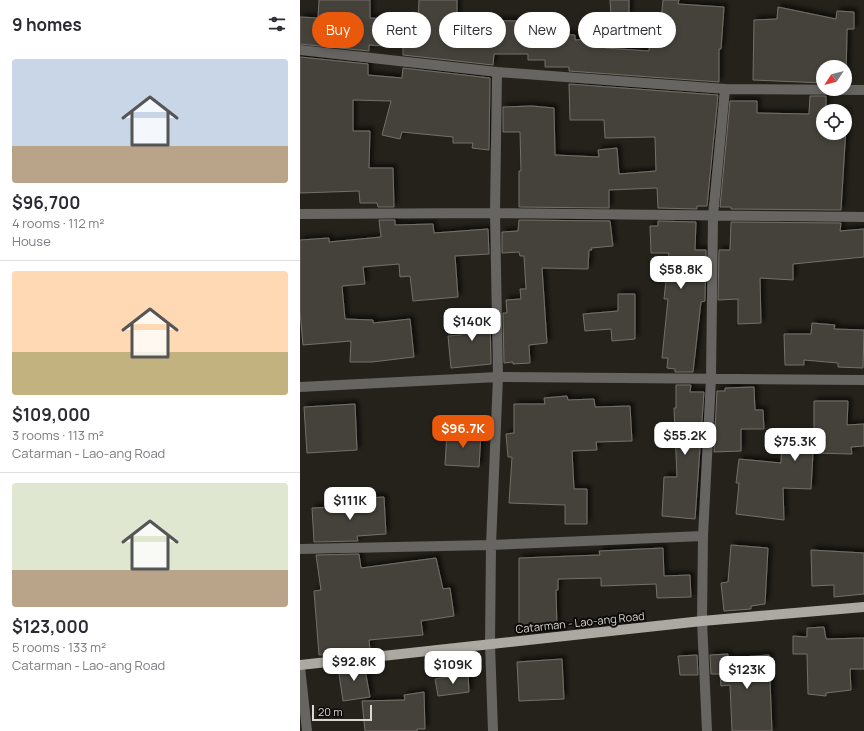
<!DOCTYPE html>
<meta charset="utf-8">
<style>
:root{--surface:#fff;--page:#f7f7f7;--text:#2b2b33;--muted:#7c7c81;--line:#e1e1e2;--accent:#ea580c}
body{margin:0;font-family:Manrope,sans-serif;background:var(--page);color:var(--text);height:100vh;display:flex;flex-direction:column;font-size:15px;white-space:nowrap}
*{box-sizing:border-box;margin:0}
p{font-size:13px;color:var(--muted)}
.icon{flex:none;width:22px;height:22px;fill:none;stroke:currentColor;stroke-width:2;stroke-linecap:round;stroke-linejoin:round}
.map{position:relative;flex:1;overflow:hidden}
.sheet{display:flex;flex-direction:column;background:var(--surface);width:300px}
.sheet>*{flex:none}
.hud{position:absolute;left:12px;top:12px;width:380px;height:36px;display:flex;gap:8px}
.needle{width:26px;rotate:234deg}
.tools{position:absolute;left:516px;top:60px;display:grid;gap:8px}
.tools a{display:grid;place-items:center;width:36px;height:36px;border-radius:50%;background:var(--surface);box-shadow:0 2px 6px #0003;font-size:20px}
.scale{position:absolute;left:12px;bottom:10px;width:60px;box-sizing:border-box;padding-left:4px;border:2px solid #d9d7d2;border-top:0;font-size:11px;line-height:14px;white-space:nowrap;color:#d9d7d2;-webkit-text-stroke:3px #0d0b09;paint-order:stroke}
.price{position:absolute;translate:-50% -34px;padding:0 9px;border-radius:8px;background:#fff;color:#222;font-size:13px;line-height:26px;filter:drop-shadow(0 1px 2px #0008)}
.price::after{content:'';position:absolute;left:50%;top:24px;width:12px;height:9px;margin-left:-6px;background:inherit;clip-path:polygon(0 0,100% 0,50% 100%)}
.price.on{background:var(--accent);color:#fff}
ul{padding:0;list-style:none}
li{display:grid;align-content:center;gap:8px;height:212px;padding:0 12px}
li+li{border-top:1px solid var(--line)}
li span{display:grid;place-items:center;height:124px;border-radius:4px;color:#555}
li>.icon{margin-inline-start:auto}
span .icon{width:72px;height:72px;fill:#fffc;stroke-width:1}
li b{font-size:17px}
h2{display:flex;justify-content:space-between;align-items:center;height:48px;padding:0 12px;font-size:17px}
.chip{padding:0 14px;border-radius:18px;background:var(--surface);box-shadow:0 2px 6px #0003;font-size:14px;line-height:36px}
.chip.on{background:var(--accent);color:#fff}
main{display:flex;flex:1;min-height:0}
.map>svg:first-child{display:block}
</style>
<main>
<section class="sheet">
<h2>9 homes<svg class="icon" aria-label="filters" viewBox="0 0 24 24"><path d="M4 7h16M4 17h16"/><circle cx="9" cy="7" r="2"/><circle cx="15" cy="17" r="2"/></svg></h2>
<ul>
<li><span style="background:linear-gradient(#c9d6e8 70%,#b9a48a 0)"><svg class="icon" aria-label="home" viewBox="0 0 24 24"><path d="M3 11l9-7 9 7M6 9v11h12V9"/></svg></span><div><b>$96,700</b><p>4 rooms · 112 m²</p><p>House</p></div></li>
<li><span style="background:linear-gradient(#ffd9b3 65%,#c2b280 0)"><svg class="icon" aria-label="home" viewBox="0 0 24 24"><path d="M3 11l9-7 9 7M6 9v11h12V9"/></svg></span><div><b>$109,000</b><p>3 rooms · 113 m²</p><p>Catarman - Lao-ang Road</p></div></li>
<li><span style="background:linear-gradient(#dfe7d0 70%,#b9a48a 0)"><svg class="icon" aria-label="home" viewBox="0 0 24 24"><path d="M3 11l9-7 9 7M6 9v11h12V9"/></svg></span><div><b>$123,000</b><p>5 rooms · 133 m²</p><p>Catarman - Lao-ang Road</p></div></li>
</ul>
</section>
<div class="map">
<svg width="564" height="731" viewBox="0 0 564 731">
<defs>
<filter id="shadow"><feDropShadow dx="3.5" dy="-3.5" stdDeviation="2" flood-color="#0009"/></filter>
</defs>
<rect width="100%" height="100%" fill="#24221b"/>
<path fill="#45423b" stroke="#737068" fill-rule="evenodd" filter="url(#shadow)" d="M 19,0 L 70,0 L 70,18 L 118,21 L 119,0 L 157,0 L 157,20 L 222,21 L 222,25 L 226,25 L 225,32 L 275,35 L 275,40 L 304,38 L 305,48 L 349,51 L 351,21 L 361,21 L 363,0 L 379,0 L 378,4 L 424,7 L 421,49 L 419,49 L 419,82 L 269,71 L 269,67 L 245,67 L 245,60 L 228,60 L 228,54 L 194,54 L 193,65 L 103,55 L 103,47 L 69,45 L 69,51 L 0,44 L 0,17 L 18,18 Z
M 310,0 L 329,0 L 329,16 L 311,16 Z
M 478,7 L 536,19 L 537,11 L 554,12 L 554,29 L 547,29 L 546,80 L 545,67 L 523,67 L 523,83 L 453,80 L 454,20 L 477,19 Z
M 0,57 L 68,64 L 68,75 L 102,78 L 103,68 L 190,78 L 189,150 L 172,148 L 173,143 L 153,143 L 153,137 L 102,132 L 100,139 L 82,135 L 91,101 L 53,100 L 53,131 L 70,131 L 69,168 L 93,168 L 94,207 L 78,207 L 77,203 L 60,203 L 59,191 L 0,193 Z
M 269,84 L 418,95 L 407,206 L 397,206 L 397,209 L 358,208 L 357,188 L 309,190 L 309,208 L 219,207 L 219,171 L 221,171 L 220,132 L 203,132 L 203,107 L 232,106 L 254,108 L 255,155 L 299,157 L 298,150 L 317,148 L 319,174 L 356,171 L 355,137 L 305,138 L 304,120 L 270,120 Z
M 510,96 L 526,96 L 526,111 L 547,111 L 541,210 L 431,209 L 431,207 L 420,207 L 430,101 L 457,101 L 457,113 L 509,114 ZM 523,111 L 545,111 L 545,133 L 523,133 Z
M 79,220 L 95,220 L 95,225 L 133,224 L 134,233 L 188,229 L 189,254 L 155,256 L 158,297 L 113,301 L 110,276 L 100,277 L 99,264 L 63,267 L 65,284 L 42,286 L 45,319 L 73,320 L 73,323 L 110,319 L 114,357 L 72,362 L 50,362 L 51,341 L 3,345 L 0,312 L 0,240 L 29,238 L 29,242 L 81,237 Z
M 219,220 L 310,221 L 313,246 L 291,248 L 292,250 L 289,250 L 288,269 L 242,268 L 247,343 L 229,345 L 230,363 L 213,364 L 213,362 L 204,363 L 203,313 L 207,313 L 206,300 L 221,299 L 220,289 L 226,289 L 224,256 L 220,256 L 219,252 L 202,253 L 202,232 L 218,231 Z
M 358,221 L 396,222 L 395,250 L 406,250 L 405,301 L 401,302 L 393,372 L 375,372 L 375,369 L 367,368 L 368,358 L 362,358 L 368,299 L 364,299 L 369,253 L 351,253 L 350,226 L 358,226 Z
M 431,222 L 541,223 L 540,231 L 564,229 L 564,257 L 493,264 L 493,280 L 460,278 L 461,323 L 438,324 L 438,299 L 418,300 L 419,250 L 430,250 Z
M 318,294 L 335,294 L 335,339 L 312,341 L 311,329 L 285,331 L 283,314 L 318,311 Z
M 190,314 L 191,364 L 151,368 L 148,336 L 161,335 L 159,317 Z
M 512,323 L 535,325 L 534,329 L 564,330 L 563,368 L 538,367 L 538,363 L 504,360 L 504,365 L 485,365 L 484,334 L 511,334 Z
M 376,385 L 391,385 L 390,392 L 404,392 L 395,519 L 362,516 L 364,477 L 377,477 L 374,408 L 376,408 Z
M 454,387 L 455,410 L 463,410 L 464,429 L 441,429 L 441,451 L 414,452 L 417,391 L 425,391 L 425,388 Z
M 267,396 L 268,400 L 294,399 L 295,407 L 330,406 L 332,441 L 296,442 L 297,450 L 272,451 L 274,489 L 287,489 L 287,524 L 265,524 L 265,505 L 209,503 L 212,457 L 208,457 L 206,434 L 214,433 L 214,404 L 245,404 L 244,398 Z
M 514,401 L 548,401 L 547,425 L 564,424 L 564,446 L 551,447 L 552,454 L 513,453 L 511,489 L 483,488 L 484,520 L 436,514 L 439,483 L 436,483 L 439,459 L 481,463 L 482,435 L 514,436 Z
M 55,404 L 57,450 L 7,453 L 4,407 Z
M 147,432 L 181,433 L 179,467 L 145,465 Z
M 84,497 L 86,534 L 57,536 L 58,541 L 14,542 L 12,508 L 55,506 L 54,499 Z
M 431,545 L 468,548 L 465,604 L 451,606 L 451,609 L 424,611 L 421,583 L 428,582 Z
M 363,548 L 364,576 L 390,575 L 391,597 L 357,598 L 356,584 L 301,586 L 301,578 L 258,579 L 258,590 L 256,590 L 257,630 L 219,632 L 219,558 L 300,555 L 299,551 Z
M 511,550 L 564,553 L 564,594 L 534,597 L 534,585 L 512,586 Z
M 59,554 L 61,568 L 136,558 L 143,589 L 150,588 L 154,616 L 121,621 L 123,635 L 69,640 L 70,649 L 62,650 L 62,652 L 19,655 L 14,591 L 21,590 L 16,555 Z
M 524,627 L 526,639 L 564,638 L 564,669 L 550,669 L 551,690 L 526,693 L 526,696 L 508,694 L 507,654 L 493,654 L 493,636 L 507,637 L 507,628 Z
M 428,654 L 428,658 L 469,655 L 472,731 L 432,731 L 430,685 L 421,686 L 420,674 L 411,674 L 410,655 Z
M 397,655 L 398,675 L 380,675 L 378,656 Z
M 262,659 L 264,699 L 219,701 L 217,662 Z
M 64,664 L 70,697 L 43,701 L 38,667 Z
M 168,674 L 169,692 L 138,696 L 135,679 Z
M 124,692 L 125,729 L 117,729 L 117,731 L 65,731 L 62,701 L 105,700 L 104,695 Z"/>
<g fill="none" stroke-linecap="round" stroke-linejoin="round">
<path stroke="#666562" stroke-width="10" d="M 0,50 L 197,72 L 425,89 L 564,90
M 0,214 L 195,213 L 564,217
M 0,387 L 198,377 L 564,380
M 0,549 L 191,545 L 403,536
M 0,667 L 7,731
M 193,731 L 190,644 L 191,545 L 198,377 L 195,213 L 197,72
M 407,731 L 402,621 L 403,536 L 411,378 L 413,216 L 425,89"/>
<path stroke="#aca9a2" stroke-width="10" d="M 0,665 L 402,621 L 564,607"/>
</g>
<g text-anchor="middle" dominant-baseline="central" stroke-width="4" stroke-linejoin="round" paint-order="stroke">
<g font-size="11" fill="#d9d7d2" stroke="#0d0b09">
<text transform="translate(280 622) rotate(-6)">Catarman - Lao-ang Road</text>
</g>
</g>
</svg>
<div class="tools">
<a><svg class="needle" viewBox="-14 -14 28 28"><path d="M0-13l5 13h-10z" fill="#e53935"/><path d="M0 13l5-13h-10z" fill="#7c7c81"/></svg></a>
<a><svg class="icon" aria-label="locate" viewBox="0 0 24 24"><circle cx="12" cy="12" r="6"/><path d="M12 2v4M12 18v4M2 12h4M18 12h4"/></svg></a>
</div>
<div class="scale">20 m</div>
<b class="price" style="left:381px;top:290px">$58.8K</b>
<b class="price" style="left:172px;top:342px">$140K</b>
<b class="price on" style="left:163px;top:449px">$96.7K</b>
<b class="price" style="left:385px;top:456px">$55.2K</b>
<b class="price" style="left:495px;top:462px">$75.3K</b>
<b class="price" style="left:50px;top:521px">$111K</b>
<b class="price" style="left:54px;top:682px">$92.8K</b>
<b class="price" style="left:153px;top:685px">$109K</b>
<b class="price" style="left:447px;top:690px">$123K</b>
<div class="hud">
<a class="chip on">Buy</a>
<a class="chip">Rent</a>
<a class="chip">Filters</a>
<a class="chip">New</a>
<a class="chip">Apartment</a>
</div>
</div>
</main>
